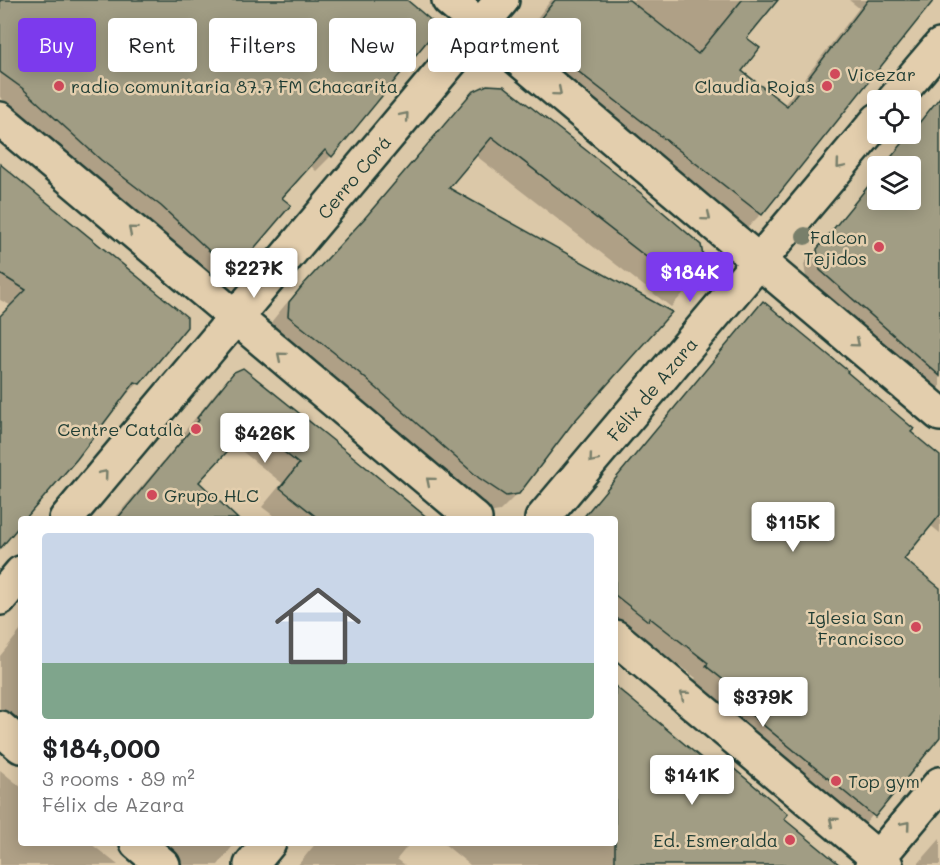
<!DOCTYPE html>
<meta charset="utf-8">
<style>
:root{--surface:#fff;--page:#f2f2f2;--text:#202124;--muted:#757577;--line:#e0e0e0;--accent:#7c3aed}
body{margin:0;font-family:Mali,sans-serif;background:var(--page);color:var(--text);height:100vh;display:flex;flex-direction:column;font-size:22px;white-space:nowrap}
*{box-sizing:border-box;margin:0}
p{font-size:20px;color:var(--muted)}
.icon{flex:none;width:33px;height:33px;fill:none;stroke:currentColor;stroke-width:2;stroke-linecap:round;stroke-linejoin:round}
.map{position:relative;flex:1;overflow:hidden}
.sheet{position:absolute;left:18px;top:516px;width:600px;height:330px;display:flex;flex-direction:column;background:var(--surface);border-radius:6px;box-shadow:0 3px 15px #0003}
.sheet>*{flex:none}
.banner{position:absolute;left:18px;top:18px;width:600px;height:54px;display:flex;gap:12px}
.tools{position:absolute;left:867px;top:90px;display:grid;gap:12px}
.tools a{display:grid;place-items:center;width:54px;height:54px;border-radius:6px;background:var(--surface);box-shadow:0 3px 15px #0003;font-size:30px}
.price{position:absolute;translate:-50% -51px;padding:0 14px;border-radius:6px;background:#fff;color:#222;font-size:20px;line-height:39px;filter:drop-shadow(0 2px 3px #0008)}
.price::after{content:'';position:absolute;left:50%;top:36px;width:18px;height:14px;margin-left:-9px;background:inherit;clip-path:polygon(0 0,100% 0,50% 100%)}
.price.active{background:var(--accent);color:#fff}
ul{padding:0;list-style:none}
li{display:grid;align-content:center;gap:12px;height:318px;padding:0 24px}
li+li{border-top:2px solid var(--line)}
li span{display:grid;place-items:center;height:186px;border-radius:6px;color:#555}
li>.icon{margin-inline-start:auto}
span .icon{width:108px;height:108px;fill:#fffc;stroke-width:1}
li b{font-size:26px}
.pill{padding:0 21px;border-radius:6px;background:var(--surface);box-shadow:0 3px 15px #0003;font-size:21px;line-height:54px}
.pill.active{background:var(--accent);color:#fff}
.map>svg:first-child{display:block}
</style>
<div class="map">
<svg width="940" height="865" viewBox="0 0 940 865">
<rect width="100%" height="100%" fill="#dbc8a8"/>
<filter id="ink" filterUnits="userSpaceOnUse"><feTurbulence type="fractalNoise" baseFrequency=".0167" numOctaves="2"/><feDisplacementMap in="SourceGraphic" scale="12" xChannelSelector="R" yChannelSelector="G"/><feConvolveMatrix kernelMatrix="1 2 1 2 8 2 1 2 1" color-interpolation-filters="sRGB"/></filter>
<g filter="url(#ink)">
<path fill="#0003" d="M 0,0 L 405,0 L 331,156 L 316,171 L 310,165 L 280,198 L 289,205 L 217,287 L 0,97 Z
M 551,0 L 776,0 L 745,38 L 740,71 L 784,105 L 859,8 L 849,0 L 932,0 L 761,214 L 736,239 L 506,58 Z
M 473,93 L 704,270 L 671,307 L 475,155 L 447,188 L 571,423 L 518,493 L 500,511 L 488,513 L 271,334 L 272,321 L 285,305 L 347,239 Z
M 940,99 L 940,398 L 807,284 L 804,264 L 878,175 L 878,200 L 910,200 L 910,166 L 885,166 Z
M 0,166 L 139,383 L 121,399 L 0,547 L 0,318 L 12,306 L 0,300 Z
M 763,303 L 940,458 L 940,533 L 930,525 L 902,559 L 940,590 L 940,735 L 860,830 L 733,724 L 738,717 L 694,680 L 696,678 L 615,618 L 615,519 L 581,519 Z
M 235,373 L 427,519 L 278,519 L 262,507 L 282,483 L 233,444 L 197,482 L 237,519 L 114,519 L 182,439 L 180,437 L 216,392 Z
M 21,630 L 21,747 L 0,730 L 0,656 Z
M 615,688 L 723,778 L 782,819 L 828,865 L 470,865 L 443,843 L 615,843 Z
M 0,770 L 21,787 L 21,843 L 90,843 L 118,865 L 0,865 Z
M 940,839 L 940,865 L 918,865 L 918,864 Z
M 149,843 L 235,843 L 218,865 L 177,865 Z
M 316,843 L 410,843 L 397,859 L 405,865 L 298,865 Z"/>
<path fill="#a19d84" stroke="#1f3d34" stroke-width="1.5" d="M 0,0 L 407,0 L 433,22 L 433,34 L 332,157 L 325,150 L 282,198 L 291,205 L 233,273 L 161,206 L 101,160 L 22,88 L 0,72 Z
M 555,0 L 629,0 L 698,54 L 742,0 L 778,0 L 747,38 L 760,48 L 742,71 L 787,106 L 868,0 L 934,0 L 762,215 L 529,33 Z
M 487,85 L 504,86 L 642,194 L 701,245 L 706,271 L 690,291 L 492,137 L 449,188 L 672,312 L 572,424 L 519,494 L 506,496 L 479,478 L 357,371 L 288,316 L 289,302 L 303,285 L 364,219 L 472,92 Z
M 940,97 L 940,376 L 820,270 L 817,249 L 878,174 L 878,200 L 910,200 L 910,166 L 884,166 Z
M 0,164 L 187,317 L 187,327 L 140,384 L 135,382 L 77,459 L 25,519 L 21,519 L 21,524 L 0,549 L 0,316 L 26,290 L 0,274 Z
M 763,301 L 848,371 L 847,372 L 914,429 L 911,432 L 940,456 L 940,515 L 904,559 L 940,588 L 940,737 L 875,817 L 745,710 L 751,702 L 706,666 L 708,663 L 650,618 L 648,621 L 615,595 L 615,519 L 582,519 Z
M 243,368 L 345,450 L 429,519 L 319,519 L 280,488 L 299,464 L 251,426 L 199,482 L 238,519 L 117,519 L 199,420 L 197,418 L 234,372 Z
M 615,686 L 724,777 L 732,767 L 788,814 L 784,819 L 840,865 L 615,865 Z"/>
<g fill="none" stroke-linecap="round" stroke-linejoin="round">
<g stroke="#1f3d34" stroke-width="38">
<path id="minor" d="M 449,0 L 940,414
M 894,100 L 940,46
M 0,119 L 475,519
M 66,519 L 502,0
M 542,519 L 878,120
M 0,598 L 21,573
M 615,637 L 886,865
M 0,728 L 21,746
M 137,843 L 163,865
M 251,865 L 269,843
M 872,865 L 940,784"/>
</g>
<use href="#minor" stroke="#e3cead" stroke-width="33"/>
</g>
<circle fill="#787f6b" cx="805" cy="236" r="9"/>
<defs><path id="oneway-chevron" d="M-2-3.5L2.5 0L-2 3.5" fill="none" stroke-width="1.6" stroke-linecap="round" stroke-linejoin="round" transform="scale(1.5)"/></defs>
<g stroke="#777e6a">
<use href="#oneway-chevron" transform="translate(558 92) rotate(40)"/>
<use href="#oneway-chevron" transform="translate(405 116) rotate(-50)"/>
<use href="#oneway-chevron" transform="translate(840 165) rotate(130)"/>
<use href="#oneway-chevron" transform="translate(707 217) rotate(40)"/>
<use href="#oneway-chevron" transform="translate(132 230) rotate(-140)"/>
<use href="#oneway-chevron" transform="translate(856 343) rotate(40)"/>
<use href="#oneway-chevron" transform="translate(281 356) rotate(-140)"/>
<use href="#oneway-chevron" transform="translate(593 459) rotate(130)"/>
<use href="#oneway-chevron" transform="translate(104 474) rotate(-50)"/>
<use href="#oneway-chevron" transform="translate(430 481) rotate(-140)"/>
<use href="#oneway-chevron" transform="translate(684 695) rotate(-140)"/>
<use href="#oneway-chevron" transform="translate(833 821) rotate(-140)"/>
<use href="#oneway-chevron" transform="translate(906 825) rotate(-50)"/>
</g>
</g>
<g fill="#d1495b" stroke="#e3cead" stroke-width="2">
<circle cx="835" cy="74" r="6"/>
<circle cx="59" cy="86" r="6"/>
<circle cx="827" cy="86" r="6"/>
<circle cx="879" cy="247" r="6"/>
<circle cx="196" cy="429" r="6"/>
<circle cx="152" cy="495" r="6"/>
<circle cx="916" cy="627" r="6"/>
<circle cx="836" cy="781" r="6"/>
<circle cx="790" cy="840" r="6"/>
</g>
<g text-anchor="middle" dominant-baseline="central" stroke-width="5" stroke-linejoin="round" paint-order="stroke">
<g font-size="18" fill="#1f3d34" stroke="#e3cead" text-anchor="end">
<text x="847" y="74" text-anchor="start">Vicezar</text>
<text x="71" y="86" text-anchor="start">radio comunitaria 87.7 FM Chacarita</text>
<text x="815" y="86">Claudia Rojas</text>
<text x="867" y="237">Falcon<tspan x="867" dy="21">Tejidos</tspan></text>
<text x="184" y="429">Centre Català</text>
<text x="164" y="495" text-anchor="start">Grupo HLC</text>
<text x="904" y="617">Iglesia San<tspan x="904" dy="21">Francisco</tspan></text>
<text x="848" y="781" text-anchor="start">Top gym</text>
<text x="778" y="840">Ed. Esmeralda</text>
</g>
<g font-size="18" fill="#1f3d34" stroke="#e3cead">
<text transform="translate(354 177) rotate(-50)">Cerro Corá</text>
<text transform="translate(652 389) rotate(-50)">Félix de Azara</text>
</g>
</g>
</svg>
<div class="tools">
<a><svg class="icon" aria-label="locate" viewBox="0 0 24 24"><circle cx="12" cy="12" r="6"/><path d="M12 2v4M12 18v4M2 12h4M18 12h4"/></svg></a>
<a><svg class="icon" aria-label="layers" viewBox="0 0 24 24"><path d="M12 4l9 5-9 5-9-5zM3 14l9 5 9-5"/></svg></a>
</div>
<b class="price" style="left:254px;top:299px">$227K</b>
<b class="price active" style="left:690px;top:303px">$184K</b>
<b class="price" style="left:265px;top:464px">$426K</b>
<b class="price" style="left:793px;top:553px">$115K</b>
<b class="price" style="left:763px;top:728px">$379K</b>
<b class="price" style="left:692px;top:806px">$141K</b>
<div class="banner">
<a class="pill active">Buy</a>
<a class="pill">Rent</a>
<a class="pill">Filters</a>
<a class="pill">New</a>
<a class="pill">Apartment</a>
</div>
<section class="sheet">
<ul>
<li><span style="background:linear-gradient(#c9d6e8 70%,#7fa58c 0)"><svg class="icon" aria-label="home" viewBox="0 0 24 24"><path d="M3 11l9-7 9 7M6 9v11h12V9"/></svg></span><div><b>$184,000</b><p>3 rooms · 89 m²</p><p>Félix de Azara</p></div></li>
</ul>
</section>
</div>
